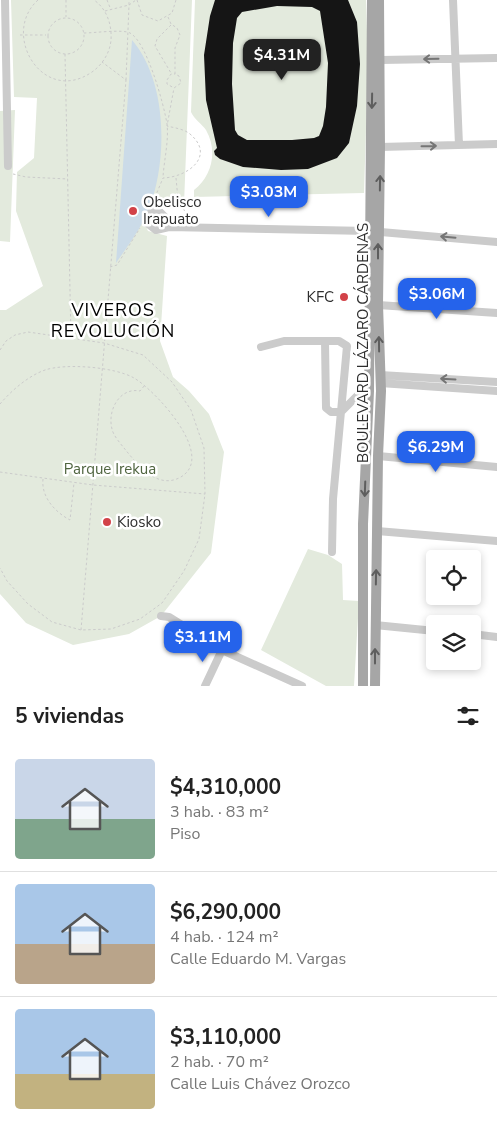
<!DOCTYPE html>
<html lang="es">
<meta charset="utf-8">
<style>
:root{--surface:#fff;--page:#f2f2f2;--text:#222;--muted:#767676;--line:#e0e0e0;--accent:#2563eb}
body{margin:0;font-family:"Nunito Sans",sans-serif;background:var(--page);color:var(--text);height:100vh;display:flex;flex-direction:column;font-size:19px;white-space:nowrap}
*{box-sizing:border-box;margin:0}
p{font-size:16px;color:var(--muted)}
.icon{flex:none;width:28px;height:28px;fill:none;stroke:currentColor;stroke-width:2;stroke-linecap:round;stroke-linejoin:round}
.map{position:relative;height:686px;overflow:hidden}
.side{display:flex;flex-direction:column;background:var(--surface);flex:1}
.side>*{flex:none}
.fabs{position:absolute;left:426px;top:550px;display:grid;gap:10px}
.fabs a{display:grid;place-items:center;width:55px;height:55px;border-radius:5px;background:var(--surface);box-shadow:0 2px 8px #0003;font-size:25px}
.price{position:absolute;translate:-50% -42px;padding:0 11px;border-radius:10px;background:var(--accent);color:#fff;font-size:16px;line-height:32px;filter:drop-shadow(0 1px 2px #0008)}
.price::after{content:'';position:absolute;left:50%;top:30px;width:15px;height:11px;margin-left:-8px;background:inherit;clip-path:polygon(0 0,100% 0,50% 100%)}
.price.active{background:#222;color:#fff}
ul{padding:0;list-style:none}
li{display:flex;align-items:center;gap:15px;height:125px;padding:0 15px}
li+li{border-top:1px solid var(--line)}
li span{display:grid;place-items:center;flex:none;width:140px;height:100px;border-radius:5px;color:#555}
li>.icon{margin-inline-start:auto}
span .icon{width:60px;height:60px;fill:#fffc;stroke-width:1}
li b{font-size:21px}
h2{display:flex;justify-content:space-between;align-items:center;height:60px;padding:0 15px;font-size:21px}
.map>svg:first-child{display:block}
</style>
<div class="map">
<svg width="497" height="686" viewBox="0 0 497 686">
<rect width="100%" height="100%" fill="#fff"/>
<path fill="#e3eadd" d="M 11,0 L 192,0 L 184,204 C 162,202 155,201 144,222 L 148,231 L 167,236 L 160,341 L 173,377 L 189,391 L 209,414 L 224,452 L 211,553 L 161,616 L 129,634 L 73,645 L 26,623 L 0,594 L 0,310 L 6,310 L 43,286 L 16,211 L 17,172 L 34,158 L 37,98 L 14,97 Z
M 195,0 L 366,0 L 368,64 L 364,193 L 194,197 L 194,190 C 212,176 218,151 206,130 C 202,124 194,119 191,112 Z
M 15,110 L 10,242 L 0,241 L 0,111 Z
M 308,549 L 328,555 L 342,564 L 343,600 L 359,601 L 354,686 L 326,686 L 261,650 Z"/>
<path fill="#cbdbe8" d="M 132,40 C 168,82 168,162 148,211 C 140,230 127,247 116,263 Z"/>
<path fill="#151515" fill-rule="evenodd" d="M 215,0 L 348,0 L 357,22 L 360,64 L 357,106 L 349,143 L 337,158 L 308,169 L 281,170 L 243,167 L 220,159 L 215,155 L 214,151 L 217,148 L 206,100 L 204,55 L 210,16 ZM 277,6 L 312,7 L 320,11 L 328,63 L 326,107 L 323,126 L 319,136 L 314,138 L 292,140 L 247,140 L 238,135 L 235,130 L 232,84 L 233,43 L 237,18 L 242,12 Z
M102 522a5 5 0 1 1 10 0a5 5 0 1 1-10 0Z"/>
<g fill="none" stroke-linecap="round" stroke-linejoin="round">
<path stroke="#cbcbcb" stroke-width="1" stroke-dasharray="2.5 2.5" stroke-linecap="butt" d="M 38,0 C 0,34 43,106 92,72 C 102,65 110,53 111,40 C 112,25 107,9 94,0
M 66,0 L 66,17
M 107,0 L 111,10
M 137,0 L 142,15 L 158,21 L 172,13 L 176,0
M 105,11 L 129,5 L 129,0
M 168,17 L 171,24 L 177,28 L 180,35 L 175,48 L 175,74 L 179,76 L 181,83 L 174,88 L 167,84 L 167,80 L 171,74 L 175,74
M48 36a18 18 0 1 1 36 0a18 18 0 1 1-36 0Z
M 171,25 L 157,39 L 155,46 L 171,73
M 84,33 C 94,33 123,29 130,33 C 147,42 164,105 167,124 C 169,140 164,161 163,177
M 20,35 L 46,35
M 65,54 L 71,338
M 126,80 L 129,5 L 136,0
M 13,174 L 26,177 L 68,179
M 176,178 L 178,199 L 182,199 L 183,208 L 189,219
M 153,202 L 163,178 C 188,177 216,156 190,134 C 184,129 175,128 167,126 L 174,88
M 110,267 L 117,265 L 140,228
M 0,350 L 6,341 L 15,335 L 28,332 L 104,343 L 143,355 L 172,382 L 191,410 L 204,448 L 205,494 L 199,539 L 184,571 L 162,603 L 140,619 L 111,629 L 81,630 L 52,622 L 28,604 L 7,581 L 0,568
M 0,404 C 11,391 28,376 45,370 C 66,363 115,367 134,378 C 155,390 219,458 179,478 C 156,489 137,464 124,448 C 120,443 113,435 112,429 C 107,410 120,387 140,391 L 145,385
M 0,472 L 93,485 L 205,494
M 43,479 C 41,497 55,512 70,520 L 74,483
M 81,630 L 126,80 L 102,62"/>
<path stroke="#cbcbcb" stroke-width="8" d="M 5,0 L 8,166
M 453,0 L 459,145
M 381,60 L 497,58
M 380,147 L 497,144
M 169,227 L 165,217 L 159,211 L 152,211 L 147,218 L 147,223 L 156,230 L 169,227 L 369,231 L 497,242
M 378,305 L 497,313
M 325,341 L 339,341 L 347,346 L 333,499 L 332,552
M 261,347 L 284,341 L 325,341 L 326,408 L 331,412 L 341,412 L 368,385
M 380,375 L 497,382
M 380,383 L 497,391
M 378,456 L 497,467
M 377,531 L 497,541
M 161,616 L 169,617 L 222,650 L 302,686
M 375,625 L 435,631
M 472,634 L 497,637
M 205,686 L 222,650"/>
<path stroke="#a6a6a6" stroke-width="10" d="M 363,686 L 363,524 L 369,391 L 372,0
M 375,686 L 378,456 L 381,391 L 378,305 L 380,147 L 379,0"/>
</g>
<defs><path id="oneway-shaft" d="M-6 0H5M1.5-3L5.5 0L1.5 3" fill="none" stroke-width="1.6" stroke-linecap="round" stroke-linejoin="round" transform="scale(1.25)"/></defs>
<g stroke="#757575">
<use href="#oneway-shaft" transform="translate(431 59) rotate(179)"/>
<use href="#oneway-shaft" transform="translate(429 146) rotate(-1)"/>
<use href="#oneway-shaft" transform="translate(448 237) rotate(-175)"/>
<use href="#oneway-shaft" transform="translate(448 379) rotate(-177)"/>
</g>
<g stroke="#5e5e5e">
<use href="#oneway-shaft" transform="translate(372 101) rotate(91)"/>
<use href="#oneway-shaft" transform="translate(380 183) rotate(-89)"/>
<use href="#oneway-shaft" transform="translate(378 251) rotate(-90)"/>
<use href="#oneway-shaft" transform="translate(379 344) rotate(-91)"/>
<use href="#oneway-shaft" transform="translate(365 489) rotate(92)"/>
<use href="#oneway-shaft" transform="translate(376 577) rotate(-89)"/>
<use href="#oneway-shaft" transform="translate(375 656) rotate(-90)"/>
</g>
<g fill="#d24248" stroke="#fff" stroke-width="2">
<circle cx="133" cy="211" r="5"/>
<circle cx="344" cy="297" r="5"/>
<circle cx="107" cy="522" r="5"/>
</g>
<g text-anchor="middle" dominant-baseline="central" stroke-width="5" stroke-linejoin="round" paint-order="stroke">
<g font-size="15" fill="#2e2e2e" stroke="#fff" text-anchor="start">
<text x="143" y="202">Obelisco<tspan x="143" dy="17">Irapuato</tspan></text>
<text x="334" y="297" text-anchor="end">KFC</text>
<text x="117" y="522">Kiosko</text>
</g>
<g font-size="15" fill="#2e2e2e" stroke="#fff">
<text transform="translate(363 343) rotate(-90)">BOULEVARD LÁZARO CÁRDENAS</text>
</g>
<g font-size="15" fill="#506540" stroke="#fff">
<text x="110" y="469">Parque Irekua</text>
</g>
<g font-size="18" letter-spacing="1" fill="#000" stroke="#fff">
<text x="113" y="310">VIVEROS<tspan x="113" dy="21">REVOLUCIÓN</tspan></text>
</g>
</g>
</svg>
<div class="fabs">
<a><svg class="icon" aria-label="locate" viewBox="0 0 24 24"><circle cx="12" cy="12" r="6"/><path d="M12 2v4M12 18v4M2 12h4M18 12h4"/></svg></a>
<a><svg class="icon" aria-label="layers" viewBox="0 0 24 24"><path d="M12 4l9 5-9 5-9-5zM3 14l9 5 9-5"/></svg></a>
</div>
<b class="price active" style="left:282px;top:81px">$4.31M</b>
<b class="price" style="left:269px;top:218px">$3.03M</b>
<b class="price" style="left:437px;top:320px">$3.06M</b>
<b class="price" style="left:436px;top:473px">$6.29M</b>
<b class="price" style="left:203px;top:663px">$3.11M</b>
</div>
<section class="side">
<h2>5 viviendas<svg class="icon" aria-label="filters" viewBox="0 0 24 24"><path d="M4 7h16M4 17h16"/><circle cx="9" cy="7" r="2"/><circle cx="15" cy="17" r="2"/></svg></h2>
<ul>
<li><span style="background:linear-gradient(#c9d6e8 60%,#7fa58c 0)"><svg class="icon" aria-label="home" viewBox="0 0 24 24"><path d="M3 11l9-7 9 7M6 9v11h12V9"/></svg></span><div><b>$4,310,000</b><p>3 hab. · 83 m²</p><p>Piso</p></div></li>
<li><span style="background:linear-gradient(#a9c7e8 60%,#b9a48a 0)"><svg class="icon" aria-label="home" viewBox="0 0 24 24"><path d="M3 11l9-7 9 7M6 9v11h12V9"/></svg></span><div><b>$6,290,000</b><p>4 hab. · 124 m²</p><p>Calle Eduardo M. Vargas</p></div></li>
<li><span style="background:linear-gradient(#a9c7e8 65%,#c2b280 0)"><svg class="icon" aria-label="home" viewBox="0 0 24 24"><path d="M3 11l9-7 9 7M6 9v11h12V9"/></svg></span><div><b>$3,110,000</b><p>2 hab. · 70 m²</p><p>Calle Luis Chávez Orozco</p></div></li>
</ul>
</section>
